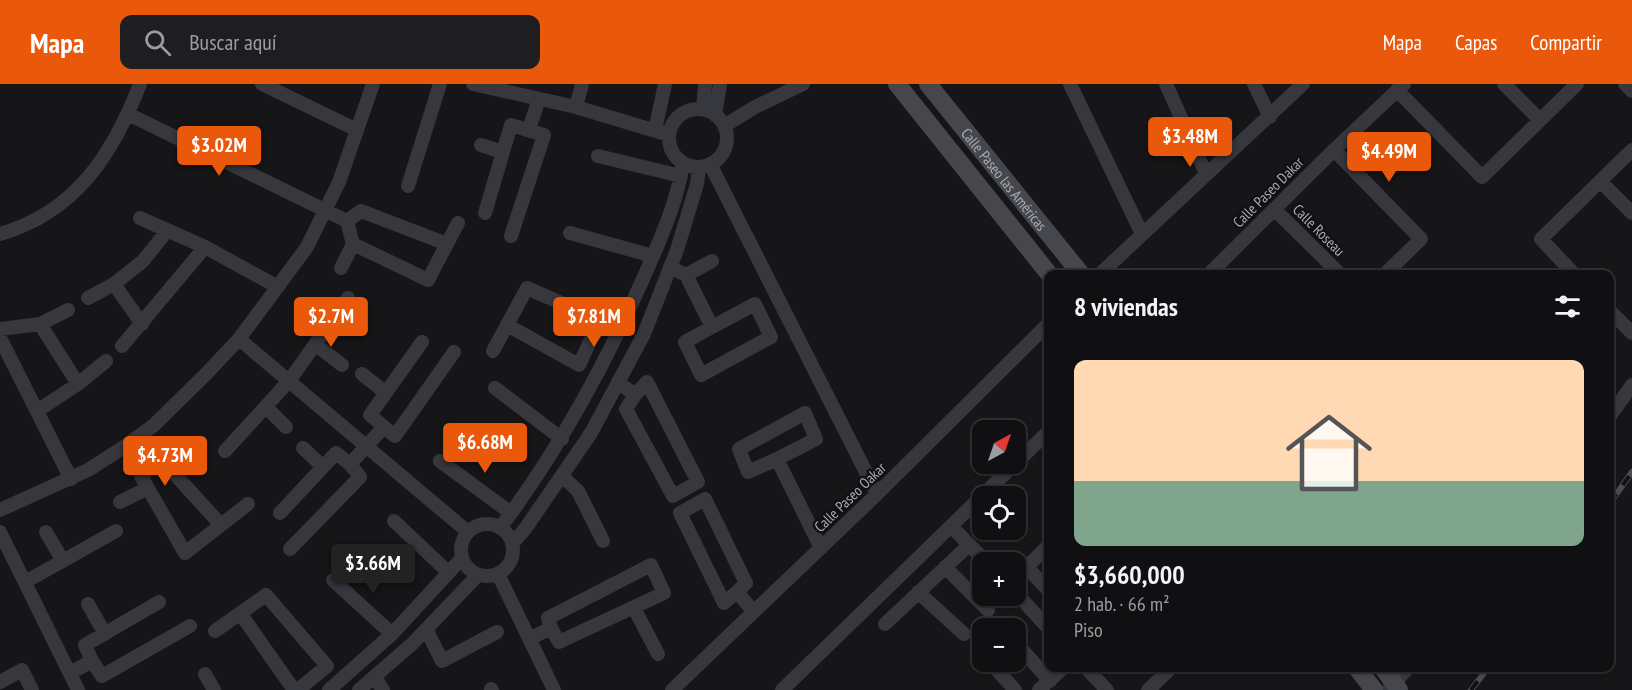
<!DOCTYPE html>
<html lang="es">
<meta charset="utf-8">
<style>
:root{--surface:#101012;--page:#1e1e20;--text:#f1f3f6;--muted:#9c9d9f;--line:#303032;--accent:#ea580c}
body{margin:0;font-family:"PT Sans Narrow",sans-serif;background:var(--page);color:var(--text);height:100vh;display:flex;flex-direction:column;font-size:22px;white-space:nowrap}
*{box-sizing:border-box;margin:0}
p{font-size:20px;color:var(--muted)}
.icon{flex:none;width:33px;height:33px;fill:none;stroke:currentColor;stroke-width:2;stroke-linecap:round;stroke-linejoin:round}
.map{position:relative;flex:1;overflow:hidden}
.details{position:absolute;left:1044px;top:186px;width:570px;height:402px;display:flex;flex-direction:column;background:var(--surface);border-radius:12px;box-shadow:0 2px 4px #0004,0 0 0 2px var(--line)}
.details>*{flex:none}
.needle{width:39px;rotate:40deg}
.fabs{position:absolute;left:972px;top:336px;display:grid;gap:12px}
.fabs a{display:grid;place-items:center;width:54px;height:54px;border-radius:12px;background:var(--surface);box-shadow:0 2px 4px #0004,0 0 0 2px var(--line);font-size:30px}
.price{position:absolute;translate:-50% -51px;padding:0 14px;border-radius:6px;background:var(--accent);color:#fff;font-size:20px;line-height:39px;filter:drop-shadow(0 2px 3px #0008)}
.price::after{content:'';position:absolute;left:50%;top:36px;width:18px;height:14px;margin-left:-9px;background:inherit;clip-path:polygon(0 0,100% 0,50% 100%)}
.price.current{background:#222;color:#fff}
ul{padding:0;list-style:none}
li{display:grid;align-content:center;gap:12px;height:318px;padding:0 30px}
li span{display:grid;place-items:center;height:186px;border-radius:12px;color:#555}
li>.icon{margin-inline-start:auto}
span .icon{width:108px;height:108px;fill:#fffc;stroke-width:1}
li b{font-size:26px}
h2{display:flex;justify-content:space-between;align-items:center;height:72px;padding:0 30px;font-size:26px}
header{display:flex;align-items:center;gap:36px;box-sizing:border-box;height:84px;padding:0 30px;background:var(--accent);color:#fff}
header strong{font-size:28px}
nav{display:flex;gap:33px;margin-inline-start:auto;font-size:21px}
.search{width:420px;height:54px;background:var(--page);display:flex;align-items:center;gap:15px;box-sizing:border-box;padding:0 21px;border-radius:12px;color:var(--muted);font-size:22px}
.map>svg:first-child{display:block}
</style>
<header>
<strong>Mapa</strong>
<div class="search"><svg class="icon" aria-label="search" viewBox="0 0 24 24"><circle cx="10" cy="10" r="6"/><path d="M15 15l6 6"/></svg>Buscar aquí</div>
<nav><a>Mapa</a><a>Capas</a><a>Compartir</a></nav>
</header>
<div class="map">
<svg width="1632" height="606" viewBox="0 0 1632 606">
<rect width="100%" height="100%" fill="#161618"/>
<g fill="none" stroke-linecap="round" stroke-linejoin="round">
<path stroke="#37383d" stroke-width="14" d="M 262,0 L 357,46
M 473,0 L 576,23 L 669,51
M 1070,0 L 1142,150
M 1166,0 L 1206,90
M 1254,0 L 1270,33
M 1504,0 L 1540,36
M 1625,0 L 1632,7
M 1397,6 L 1482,93 L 1577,0
M 576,23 L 582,0
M669 54a29 29 0 1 1 58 0a29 29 0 1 1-58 0Z
M 703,25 L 705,0
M 128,30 L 347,137
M 715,31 L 720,0
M 724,42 L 755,23 L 803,0
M 529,45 L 539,15
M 655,46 L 665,0
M 481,61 L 502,68
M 1334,66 L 1421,155 L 1385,190
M 598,72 L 681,92
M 710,80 L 877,410
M 1601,98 L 1632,129
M 408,102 L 440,0
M 1275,126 L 1340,190
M 485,129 L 511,41 L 544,51 L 511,152
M 140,134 L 205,163 L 278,203
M 347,137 L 361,127 L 447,160
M 570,149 L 653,172
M 0,150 C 76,128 113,70 140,0
M 353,160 L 428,196 L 458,139
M 670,183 L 686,191 L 712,243 L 755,220 L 771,253 L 701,291 L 685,258 L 712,243
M 341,184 L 353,160 L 347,137
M 1100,190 L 1303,0
M 1209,190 L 1334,66 L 1404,0
M 1574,190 L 1541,155 L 1632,66
M 686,191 L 712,177
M 114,200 L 142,240
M 88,214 L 114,200 L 143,177 L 167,147
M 1610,227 L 1632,249
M 40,240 L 78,300
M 0,245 L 40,240 L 68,226
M 0,254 L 71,395
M 239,255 L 468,448
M 422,258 L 370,331 L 395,352 L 454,268
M 315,260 L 342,281
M 122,262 L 205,163
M 493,267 L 527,204 L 600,236 L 579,281 L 507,241
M 362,290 L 386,309
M 618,298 L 635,311 L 647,298 L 698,398 L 673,412 L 626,325 L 635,311
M 495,304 L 562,355
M 266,323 L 286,343
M 37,327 L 78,300 L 106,277
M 1610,332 L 1632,301
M 133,357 L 151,384 L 161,375 L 221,441
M 303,364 L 323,383
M 225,367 L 289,297 L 348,214
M 777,375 L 748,388 L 739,365 L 805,329 L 816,355 L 777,375 L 821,464
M 440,377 L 511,429
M 350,380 L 384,343
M 151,384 L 141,392 L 185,469 L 248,420
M 169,385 L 196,360
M 562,392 L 578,407 L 603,457
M 120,418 L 148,404
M 0,426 L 88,386 L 124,363 L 153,342 L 206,290 L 239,255 L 307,163 L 339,98 L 373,0
M 280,429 L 336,369 L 350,380 L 360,393 L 290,465
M 394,437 L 448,488
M461 466a26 26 0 1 1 52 0a26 26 0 1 1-52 0Z
M 951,442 L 986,478
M 500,444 C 558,367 604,283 643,195 C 659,158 677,120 683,79
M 0,448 L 78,606
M 46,448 L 63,477
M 512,460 L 525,445 L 591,349 L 644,250 L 677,166 L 697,100 L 699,83
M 945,483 L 988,526
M 1027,483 L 1048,506
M 498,490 L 554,606
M 1016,494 L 1048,462
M 333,496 L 392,550
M 25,498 L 116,447
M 737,508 L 724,519 L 680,429 L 705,415 L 746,499 L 737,508 L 754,528
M 918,508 L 964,550
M 1016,509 L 1048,544
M 88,520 L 105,550
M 634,524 L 658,570
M 240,529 L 294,606
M 885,540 L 969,461
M 426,545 L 442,577 L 497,548
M 215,547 L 266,511 L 327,582 L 298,606
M 529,555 L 551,544 L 548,534 L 651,481 L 664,509 L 559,558 L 551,544
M 1016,559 L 1050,597
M 92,577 L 85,561 L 159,518
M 990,578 L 1015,606
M 1086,584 L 1107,606
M 70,589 L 92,577 L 102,592 L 190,542
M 205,590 L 214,606
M 375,593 L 383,606
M 0,598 L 22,586 L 32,606
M 491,605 L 492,606
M 329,606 L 392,550 L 462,474
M 359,606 L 412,560 L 478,491
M 672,606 L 877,410 L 1048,240
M 782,606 L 1048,348
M 1039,606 L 1063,584
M 1148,606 L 1171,584
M 1388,606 L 1408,584"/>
<g stroke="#45474d" stroke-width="18">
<path d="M 897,0 L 1049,190"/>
<path id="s1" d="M 928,0 L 1081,190"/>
<path d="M 1357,584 L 1374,606"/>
<path d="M 1383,584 L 1399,606"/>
</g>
<g stroke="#4a4c52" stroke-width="6">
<path id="rail" d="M 1610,419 L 1632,388
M 1471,606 L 1488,584"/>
</g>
<use href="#rail" stroke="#111113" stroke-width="4" stroke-dasharray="11" stroke-linecap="butt"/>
</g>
<g text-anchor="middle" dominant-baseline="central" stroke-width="5" stroke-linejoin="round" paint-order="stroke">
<g font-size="15" fill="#a8adb8" stroke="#111113">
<text stroke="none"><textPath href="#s1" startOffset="122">Calle Paseo las Américas</textPath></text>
<text transform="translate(1268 108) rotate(-45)">Calle Paseo Dakar</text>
<text transform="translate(1319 146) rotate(45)">Calle Roseau</text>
<text transform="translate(850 413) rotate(-44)">Calle Paseo Oakar</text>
</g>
</g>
</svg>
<div class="fabs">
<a><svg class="needle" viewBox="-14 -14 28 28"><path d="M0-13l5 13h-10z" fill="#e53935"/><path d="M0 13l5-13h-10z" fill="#9c9d9f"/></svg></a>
<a><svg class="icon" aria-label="locate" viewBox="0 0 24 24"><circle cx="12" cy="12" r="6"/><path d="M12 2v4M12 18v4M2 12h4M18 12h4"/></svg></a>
<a>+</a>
<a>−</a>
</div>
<b class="price" style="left:1190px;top:84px">$3.48M</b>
<b class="price" style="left:219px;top:93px">$3.02M</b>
<b class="price" style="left:1389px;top:99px">$4.49M</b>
<b class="price" style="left:331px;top:264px">$2.7M</b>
<b class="price" style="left:594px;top:264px">$7.81M</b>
<b class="price" style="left:485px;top:390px">$6.68M</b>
<b class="price" style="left:165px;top:403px">$4.73M</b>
<b class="price current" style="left:373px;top:511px">$3.66M</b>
<section class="details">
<h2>8 viviendas<svg class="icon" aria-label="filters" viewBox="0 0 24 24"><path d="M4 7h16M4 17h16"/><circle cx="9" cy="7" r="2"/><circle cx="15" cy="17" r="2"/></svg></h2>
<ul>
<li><span style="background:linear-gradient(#ffd9b3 65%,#7fa58c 0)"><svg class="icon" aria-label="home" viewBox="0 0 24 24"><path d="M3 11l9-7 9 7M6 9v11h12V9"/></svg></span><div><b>$3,660,000</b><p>2 hab. · 66 m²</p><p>Piso</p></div></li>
</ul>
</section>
</div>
